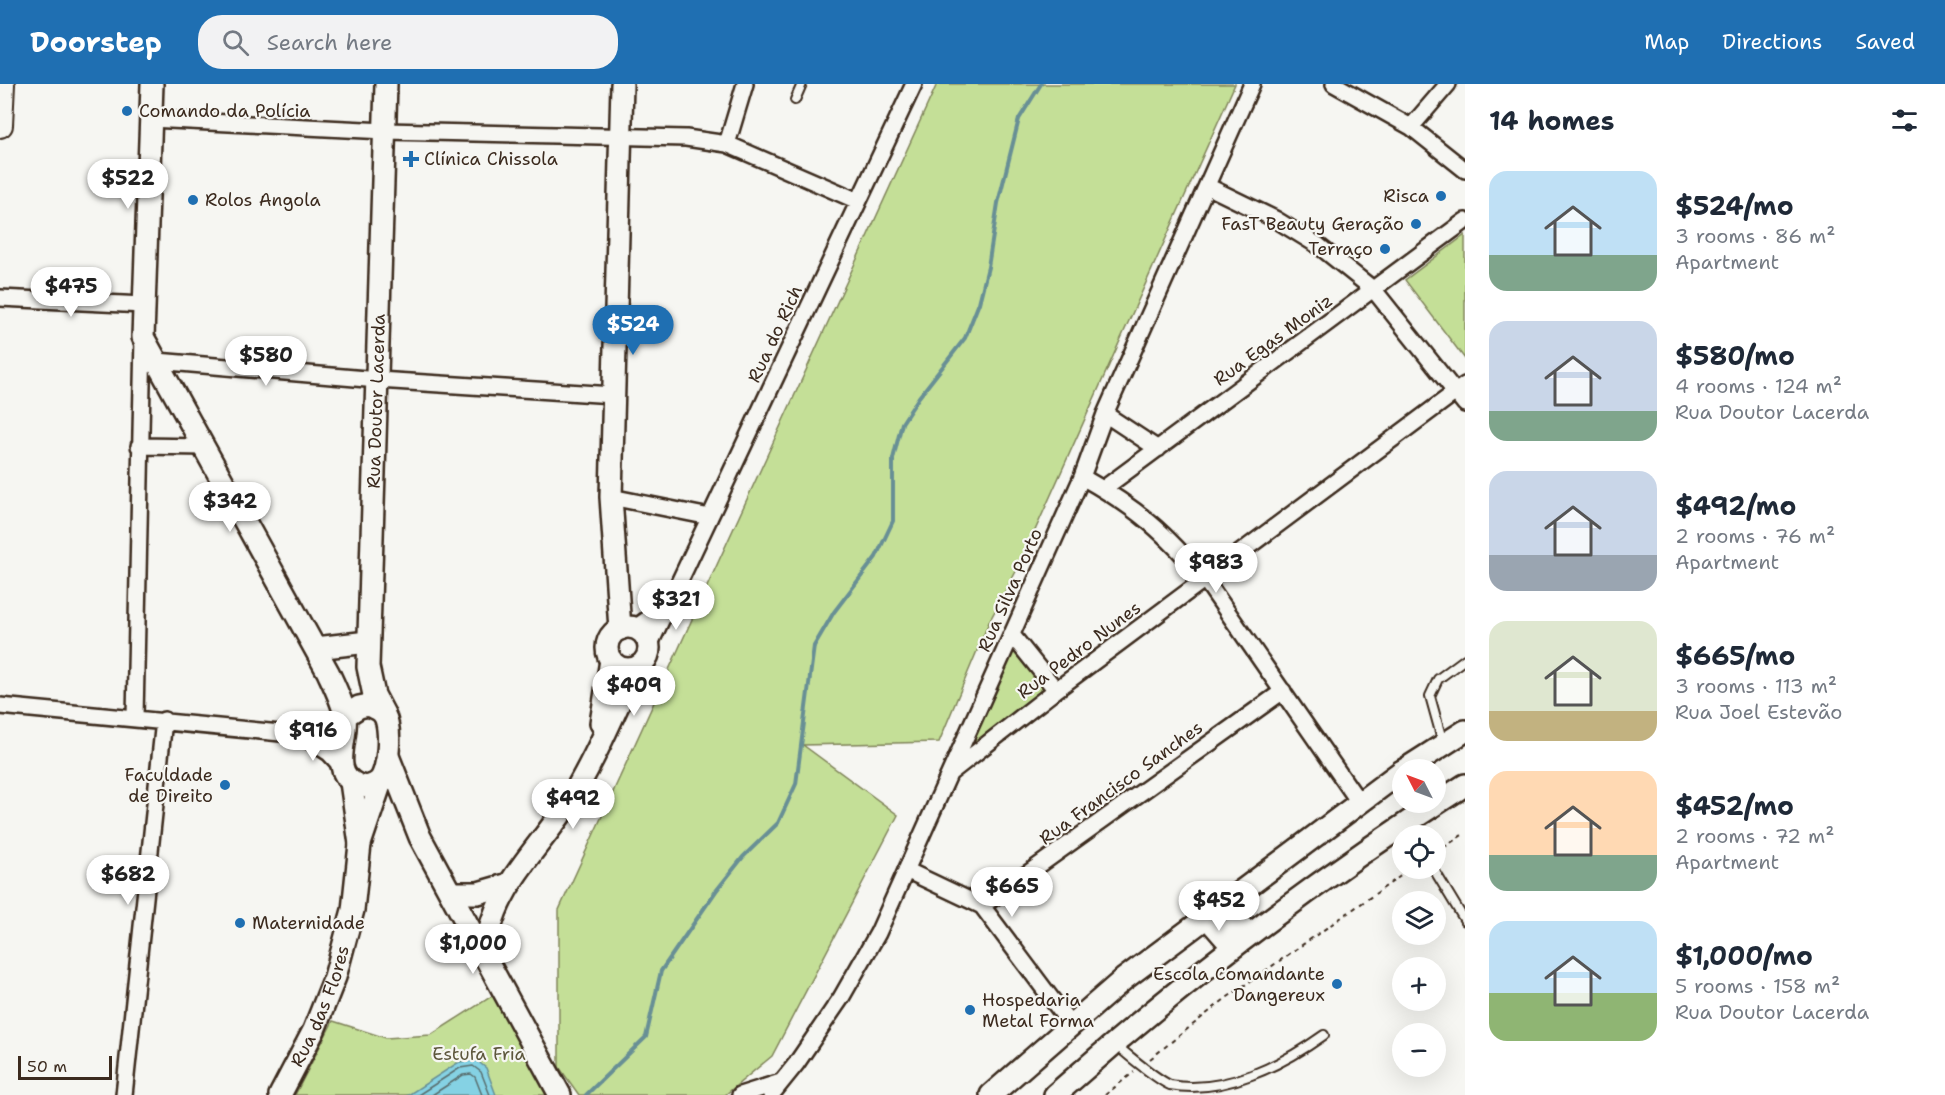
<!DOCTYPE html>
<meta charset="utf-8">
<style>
:root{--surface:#fff;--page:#f2f2f3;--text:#1f2937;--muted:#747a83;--accent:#1f6fb2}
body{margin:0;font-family:"Shantell Sans",sans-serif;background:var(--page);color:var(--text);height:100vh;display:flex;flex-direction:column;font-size:22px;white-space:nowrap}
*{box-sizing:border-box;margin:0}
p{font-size:20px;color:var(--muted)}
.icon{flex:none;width:33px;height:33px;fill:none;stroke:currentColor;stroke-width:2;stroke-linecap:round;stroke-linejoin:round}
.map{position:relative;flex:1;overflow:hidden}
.panel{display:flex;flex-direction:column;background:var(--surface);width:480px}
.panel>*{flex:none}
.needle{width:39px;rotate:312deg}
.controls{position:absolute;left:1392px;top:675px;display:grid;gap:12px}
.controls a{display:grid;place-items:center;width:54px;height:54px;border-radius:50%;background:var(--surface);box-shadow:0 6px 24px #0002;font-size:30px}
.scale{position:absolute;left:18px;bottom:15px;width:94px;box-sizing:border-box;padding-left:6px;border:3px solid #3b2a1e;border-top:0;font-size:16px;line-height:21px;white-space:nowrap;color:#3b2a1e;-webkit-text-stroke:4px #f6f6f2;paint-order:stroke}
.price{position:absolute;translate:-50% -51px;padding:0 14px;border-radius:21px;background:#fff;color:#222;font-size:20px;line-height:39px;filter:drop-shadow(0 2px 3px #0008)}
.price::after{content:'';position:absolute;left:50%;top:36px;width:18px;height:14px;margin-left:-9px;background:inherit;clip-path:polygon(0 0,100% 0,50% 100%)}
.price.current{background:var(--accent);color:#fff}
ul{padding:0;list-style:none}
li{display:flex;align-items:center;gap:18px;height:150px;padding:0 24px}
li span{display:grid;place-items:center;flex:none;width:168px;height:120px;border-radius:18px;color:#555}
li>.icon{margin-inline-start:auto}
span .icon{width:72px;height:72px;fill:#fffc;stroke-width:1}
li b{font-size:26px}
h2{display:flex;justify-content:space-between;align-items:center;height:72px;padding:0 24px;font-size:26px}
header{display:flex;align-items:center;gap:36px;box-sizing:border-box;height:84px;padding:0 30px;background:var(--accent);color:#fff}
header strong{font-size:28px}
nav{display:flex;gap:33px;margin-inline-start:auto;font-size:21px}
.search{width:420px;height:54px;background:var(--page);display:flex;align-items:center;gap:15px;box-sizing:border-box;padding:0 21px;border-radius:24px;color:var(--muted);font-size:22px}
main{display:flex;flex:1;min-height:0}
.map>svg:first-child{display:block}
</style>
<header>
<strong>Doorstep</strong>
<div class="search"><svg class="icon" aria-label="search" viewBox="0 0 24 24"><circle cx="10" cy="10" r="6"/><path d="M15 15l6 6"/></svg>Search here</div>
<nav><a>Map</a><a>Directions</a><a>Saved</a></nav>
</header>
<main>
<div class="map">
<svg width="1465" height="1011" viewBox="0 0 1465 1011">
<rect width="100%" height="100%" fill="#f6f6f2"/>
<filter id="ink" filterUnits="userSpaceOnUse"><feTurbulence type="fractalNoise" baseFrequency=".0167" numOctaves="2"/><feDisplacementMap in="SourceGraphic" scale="12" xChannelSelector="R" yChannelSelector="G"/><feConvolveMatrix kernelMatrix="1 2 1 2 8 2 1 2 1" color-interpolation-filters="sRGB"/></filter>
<g filter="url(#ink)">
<path fill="#c4df97" stroke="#80845a" stroke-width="1.5" d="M 937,0 L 1235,0 L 1020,480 L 989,538 L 939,658 L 803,661 L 898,731 L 772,972 L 725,1011 L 579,1011 L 559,983 L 559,826 Z
M 1465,151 L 1465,275 L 1405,196 Z
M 1013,559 L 1047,604 L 960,675 Z
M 495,910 L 549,1011 L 295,1011 L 333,937 L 386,954 L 431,951 Z"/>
<path fill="#85d2e4" stroke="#678f95" stroke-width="1.5" d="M 476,976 L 486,984 L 496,1011 L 408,1011 L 459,978 Z"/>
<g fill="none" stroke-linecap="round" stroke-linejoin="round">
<path stroke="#596d6d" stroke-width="1.5" d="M 418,1011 L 460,984 L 473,982 L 481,988 L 490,1011
M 432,1011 L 463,991 L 471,990 L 475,993 L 482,1011"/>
<path stroke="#678f95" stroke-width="4" d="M 586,1011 L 646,953 L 661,887 L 716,807 L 743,773 L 778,739 L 796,700 L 814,562 L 834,528 L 876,473 L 893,437 L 893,375 L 902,339 L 919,313 L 965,254 L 979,219 L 988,183 L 998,119 L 1019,35 L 1041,0"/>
<g stroke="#3b2a1e" stroke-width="12">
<path id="lane" d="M 795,16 L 802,0
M 1443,659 L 1430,612 L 1438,595 L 1465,575
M 1433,784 L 1465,837
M 1114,960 C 1129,971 1154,994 1170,1001 C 1224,1011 1282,981 1324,951"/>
</g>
<g stroke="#3b2a1e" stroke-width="20">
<path id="street" d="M 1334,0 L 1411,43 L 1465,86
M 150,35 L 385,47 L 686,54 L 727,60 L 858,117
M 1411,43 L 1448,0
M 727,60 L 745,0
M 1207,102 L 1275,135 L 1319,162 L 1374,206 L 1465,320
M 0,214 L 144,221
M 157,277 L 378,296 L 613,311
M 1105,330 L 1158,365
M 139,362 L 205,363
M 1082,393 C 1137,424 1165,448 1206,497 L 1359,718
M 1103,405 L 1465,137
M 611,413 L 710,433
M 635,544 L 670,519
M 1012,551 L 1056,606
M 649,562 L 914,0
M 0,622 L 301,651 L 344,643
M 135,633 L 143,253
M 301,651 L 329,669 L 341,682
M 950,689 L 1056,606 L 1465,301
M 906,786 L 982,822 L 1071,941
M 982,822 L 1283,607
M 124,1011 L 164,636
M 740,1011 L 781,998
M 771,1011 L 796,980 L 841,914 L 878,849 L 1016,541 L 1082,393 L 1105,330 L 1252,0"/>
</g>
<g stroke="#3b2a1e" stroke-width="26">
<g id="secondary">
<path d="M 152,0 L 143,253 L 328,588 C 334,601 342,617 345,631 C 349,654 328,689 358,701 C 365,704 374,702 379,697 C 389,687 392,643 384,631 C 381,626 375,624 369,621 L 359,623 L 345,632"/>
<circle cx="628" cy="564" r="21"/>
<path d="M 620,545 L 611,413 L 622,0"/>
<path d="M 316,564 L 368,558"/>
<path id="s1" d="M 384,630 L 374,611 L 368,583 L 386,0"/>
<path d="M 601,639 L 611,576"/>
<path d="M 388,672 L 420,753 L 560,1011"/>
<path d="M 1404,686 L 1465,647"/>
<path d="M 351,698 L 360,760"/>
<path d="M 453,809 L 478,809 L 509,800"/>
<path d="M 1222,820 L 1248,850"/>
<path d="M 1206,832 L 1233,863"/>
<path d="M 487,876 C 488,863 488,847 493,835 C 507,793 541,760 565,724 C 593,680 613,631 635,584"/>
<path id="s2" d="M 280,1011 L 314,946 L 335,893 L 353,826 L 360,760 L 383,692"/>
<path d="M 991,1011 L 1124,895 L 1402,687"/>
<path d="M 1055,1011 C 1183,897 1320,793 1465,701"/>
</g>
</g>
<g stroke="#3b2a1e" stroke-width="28">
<path id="primary" d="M 0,41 L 2,0"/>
</g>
<path stroke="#3b2a1e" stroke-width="2" stroke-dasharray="4.5 4.5" stroke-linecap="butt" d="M 1436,769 L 1465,749
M 1150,975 L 1225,915 L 1412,784
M 1105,1011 L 1134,988"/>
<use href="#lane" stroke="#f6f6f2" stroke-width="8"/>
<use href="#street" stroke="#f6f6f2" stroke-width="15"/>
<use href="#secondary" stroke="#f6f6f2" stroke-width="21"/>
<use href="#primary" stroke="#f6f6f2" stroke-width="24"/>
</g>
</g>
<g fill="#1f6fb2" stroke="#f6f6f2" stroke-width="2">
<circle cx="127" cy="27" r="6"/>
<path d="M408 66h6v6h6v6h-6v6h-6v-6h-6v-6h6z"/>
<circle cx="1441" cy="112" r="6"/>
<circle cx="193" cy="116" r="6"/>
<circle cx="1416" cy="140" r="6"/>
<circle cx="1385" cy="165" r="6"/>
<circle cx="225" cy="701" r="6"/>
<circle cx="240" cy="839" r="6"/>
<circle cx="1337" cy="900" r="6"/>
<circle cx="970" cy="926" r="6"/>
</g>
<g text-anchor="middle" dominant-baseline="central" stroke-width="4.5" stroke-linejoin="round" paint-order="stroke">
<g font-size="18" fill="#3b2a1e" stroke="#f6f6f2" text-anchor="start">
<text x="139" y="27">Comando da Polícia</text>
<text x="424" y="75">Clínica Chissola</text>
<text x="1429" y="112" text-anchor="end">Risca</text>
<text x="205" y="116">Rolos Angola</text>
<text x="1404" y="140" text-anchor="end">FasT Beauty Geração</text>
<text x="1373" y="165" text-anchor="end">Terraço</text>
<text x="213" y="691" text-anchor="end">Faculdade<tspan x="213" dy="21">de Direito</tspan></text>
<text x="252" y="839">Maternidade</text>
<text x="1325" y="890" text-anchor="end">Escola Comandante<tspan x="1325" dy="21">Dangereux</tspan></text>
<text x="982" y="916">Hospedaria<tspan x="982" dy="21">Metal Forma</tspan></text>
</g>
<g font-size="18" fill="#3b2a1e" stroke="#f6f6f2">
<text transform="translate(775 250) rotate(-65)">Rua do Rich</text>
<text transform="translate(1273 256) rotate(-36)">Rua Egas Moniz</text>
<text stroke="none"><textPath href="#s1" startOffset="316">Rua Doutor Lacerda</textPath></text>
<text transform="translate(1010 506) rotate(-66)">Rua Silva Porto</text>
<text transform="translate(1079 566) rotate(-37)">Rua Pedro Nunes</text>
<text transform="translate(1121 699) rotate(-36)">Rua Francisco Sanches</text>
<text stroke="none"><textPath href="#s2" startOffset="98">Rua das Flores</textPath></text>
</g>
<g font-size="18" fill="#5d573c" stroke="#f6f6f2">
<text x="479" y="970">Estufa Fria</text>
</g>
</g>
</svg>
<div class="controls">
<a><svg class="needle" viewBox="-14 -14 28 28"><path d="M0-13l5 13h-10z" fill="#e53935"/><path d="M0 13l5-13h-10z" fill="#747a83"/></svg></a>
<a><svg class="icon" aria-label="locate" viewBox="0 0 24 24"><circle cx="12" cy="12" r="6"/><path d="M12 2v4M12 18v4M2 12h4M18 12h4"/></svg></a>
<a><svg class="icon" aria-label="layers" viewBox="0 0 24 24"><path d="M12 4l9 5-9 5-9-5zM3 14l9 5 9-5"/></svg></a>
<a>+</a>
<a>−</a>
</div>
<div class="scale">50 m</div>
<b class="price" style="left:128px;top:126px">$522</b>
<b class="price" style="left:71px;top:234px">$475</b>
<b class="price current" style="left:633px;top:272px">$524</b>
<b class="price" style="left:266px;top:303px">$580</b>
<b class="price" style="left:230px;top:449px">$342</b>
<b class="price" style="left:1216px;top:510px">$983</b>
<b class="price" style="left:676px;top:547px">$321</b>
<b class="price" style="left:634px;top:633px">$409</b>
<b class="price" style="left:313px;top:678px">$916</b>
<b class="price" style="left:573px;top:746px">$492</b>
<b class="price" style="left:128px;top:822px">$682</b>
<b class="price" style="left:1012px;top:834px">$665</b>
<b class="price" style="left:1219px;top:848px">$452</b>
<b class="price" style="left:473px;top:891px">$1,000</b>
</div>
<section class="panel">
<h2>14 homes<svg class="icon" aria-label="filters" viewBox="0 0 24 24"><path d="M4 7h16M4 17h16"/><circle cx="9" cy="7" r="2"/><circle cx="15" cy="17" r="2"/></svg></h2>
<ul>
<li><span style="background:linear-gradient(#bfe0f5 70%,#7fa58c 0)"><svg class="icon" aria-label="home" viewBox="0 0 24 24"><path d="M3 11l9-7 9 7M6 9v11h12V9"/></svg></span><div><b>$524/mo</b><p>3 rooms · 86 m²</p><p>Apartment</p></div></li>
<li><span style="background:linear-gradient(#c9d6e8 75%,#7fa58c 0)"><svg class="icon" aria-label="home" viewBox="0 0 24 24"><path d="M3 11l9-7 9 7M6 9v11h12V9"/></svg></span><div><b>$580/mo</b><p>4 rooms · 124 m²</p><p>Rua Doutor Lacerda</p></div></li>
<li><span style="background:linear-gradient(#c9d6e8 70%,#9aa5b1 0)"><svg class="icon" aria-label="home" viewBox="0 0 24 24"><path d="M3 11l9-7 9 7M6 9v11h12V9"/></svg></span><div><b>$492/mo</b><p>2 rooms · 76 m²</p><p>Apartment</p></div></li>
<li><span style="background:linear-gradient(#dfe7d0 75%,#c2b280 0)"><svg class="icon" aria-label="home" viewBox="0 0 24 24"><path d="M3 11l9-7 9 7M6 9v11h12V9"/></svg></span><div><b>$665/mo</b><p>3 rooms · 113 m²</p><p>Rua Joel Estevão</p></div></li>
<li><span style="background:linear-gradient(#ffd9b3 70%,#7fa58c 0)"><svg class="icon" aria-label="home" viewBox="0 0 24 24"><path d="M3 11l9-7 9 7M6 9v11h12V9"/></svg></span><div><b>$452/mo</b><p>2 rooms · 72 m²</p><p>Apartment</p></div></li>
<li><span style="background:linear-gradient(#bfe0f5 60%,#8fb573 0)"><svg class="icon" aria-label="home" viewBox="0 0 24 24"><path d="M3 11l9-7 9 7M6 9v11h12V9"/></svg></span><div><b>$1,000/mo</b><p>5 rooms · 158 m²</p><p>Rua Doutor Lacerda</p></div></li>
</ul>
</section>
</main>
